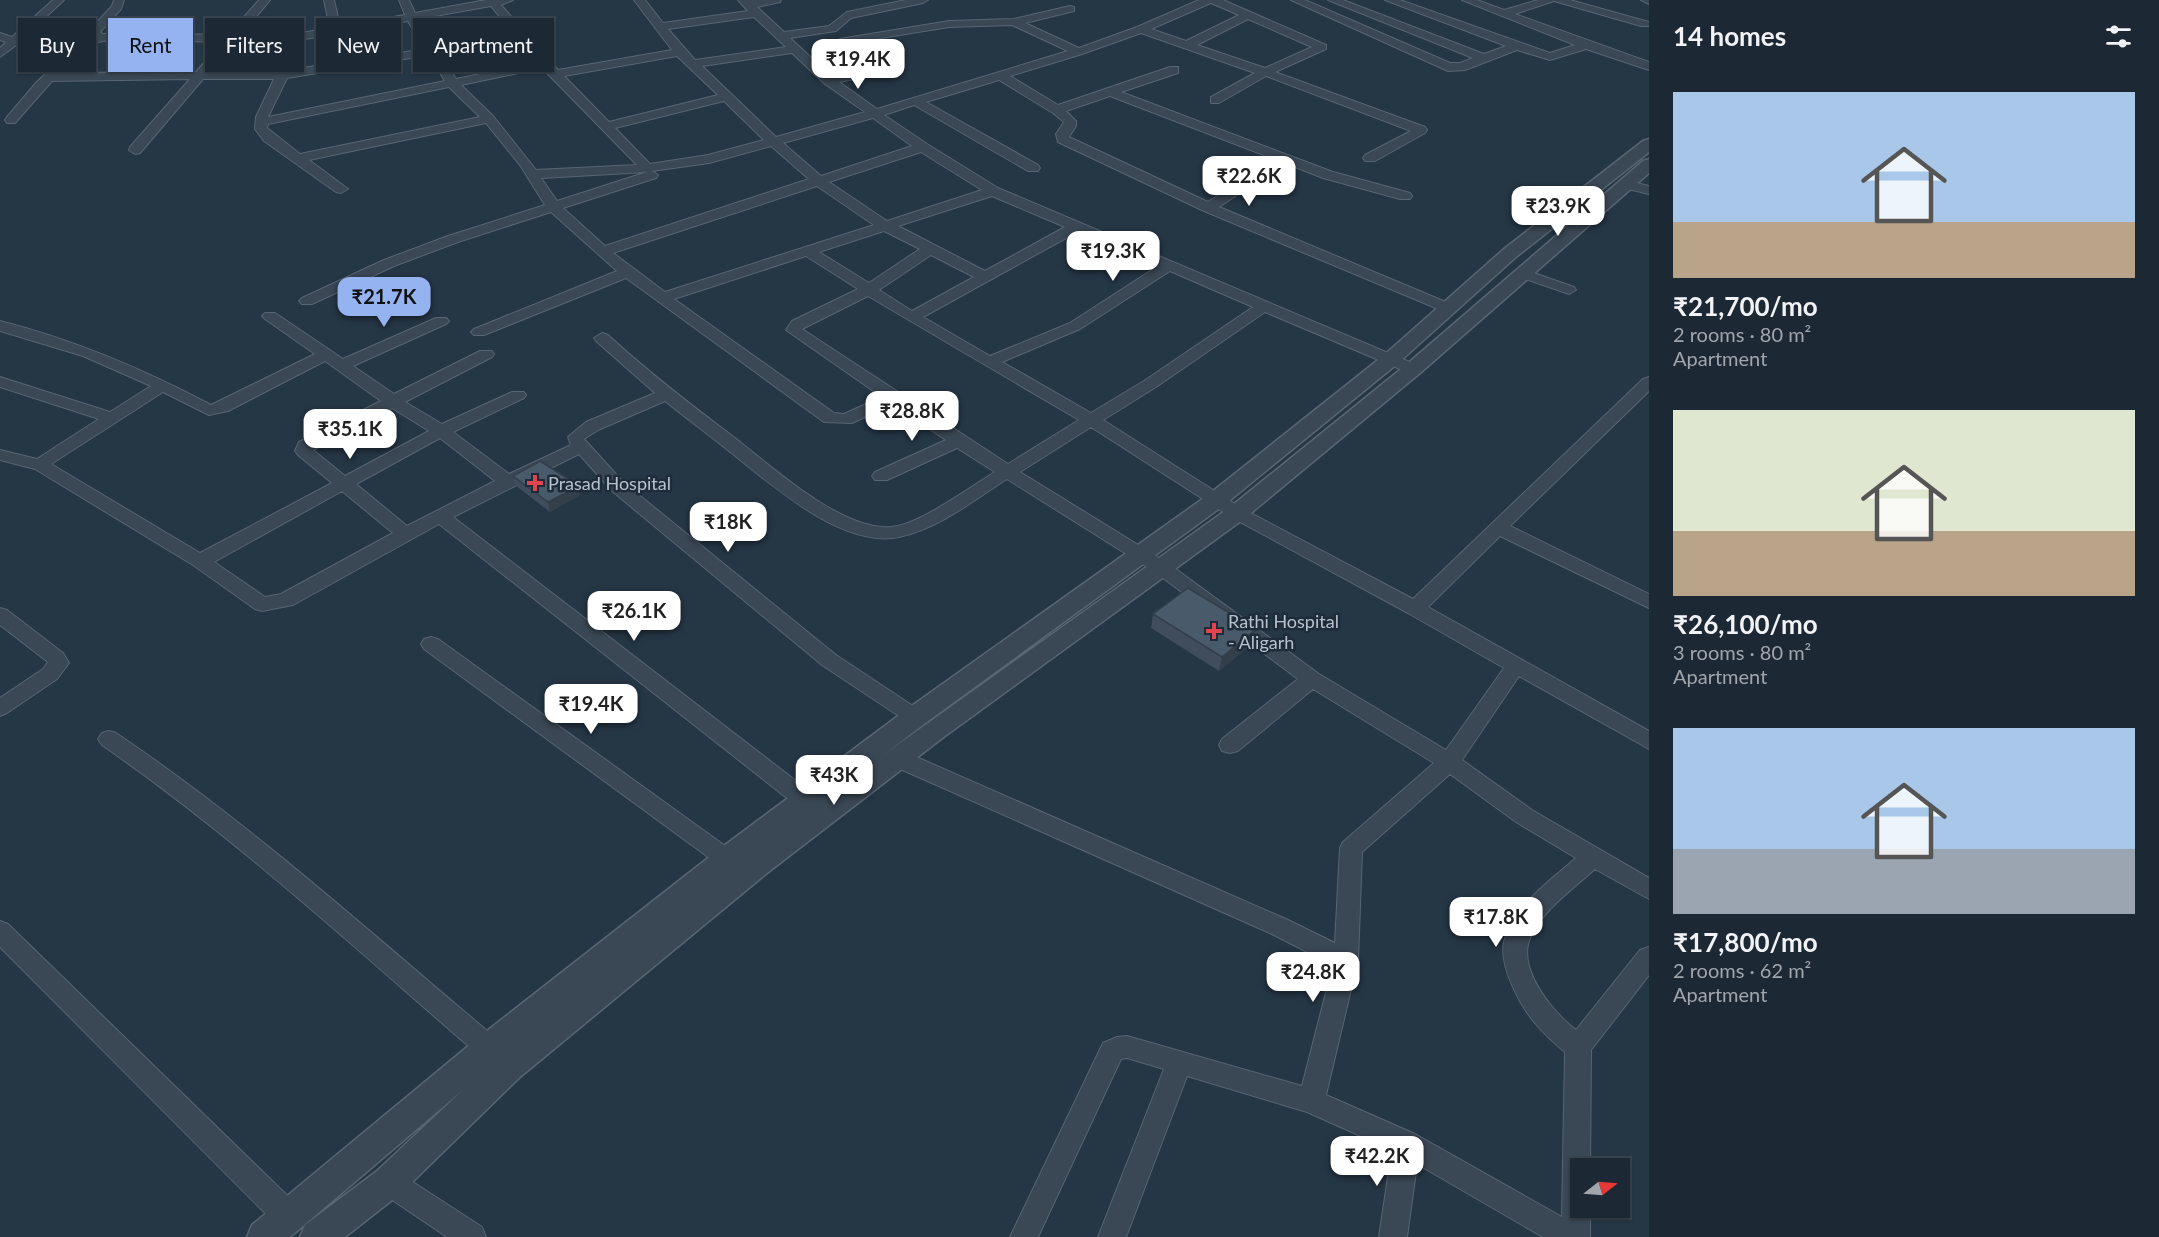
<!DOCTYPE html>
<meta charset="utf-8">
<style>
:root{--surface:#1c2834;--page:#293440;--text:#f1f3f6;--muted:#a0a6ac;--line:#3a444f;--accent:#95b2f1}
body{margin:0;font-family:Lato,sans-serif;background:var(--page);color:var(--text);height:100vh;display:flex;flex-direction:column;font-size:22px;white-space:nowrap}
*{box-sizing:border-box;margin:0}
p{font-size:20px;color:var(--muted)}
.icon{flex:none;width:33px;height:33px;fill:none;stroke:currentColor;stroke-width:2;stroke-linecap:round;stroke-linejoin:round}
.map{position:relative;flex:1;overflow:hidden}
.details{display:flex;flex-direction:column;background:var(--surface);width:510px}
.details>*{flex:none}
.banner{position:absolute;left:18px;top:18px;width:570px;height:54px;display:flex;gap:12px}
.needle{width:39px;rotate:73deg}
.tools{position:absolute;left:1570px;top:1158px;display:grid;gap:12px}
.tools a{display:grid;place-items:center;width:60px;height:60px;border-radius:0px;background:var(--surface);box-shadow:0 2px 4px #0004,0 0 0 2px var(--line);font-size:30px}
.price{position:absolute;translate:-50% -51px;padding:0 14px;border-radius:12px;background:#fff;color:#222;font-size:20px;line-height:39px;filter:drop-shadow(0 2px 3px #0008)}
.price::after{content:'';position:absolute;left:50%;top:36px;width:18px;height:14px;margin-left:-9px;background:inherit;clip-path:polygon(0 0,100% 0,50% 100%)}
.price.on{background:var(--accent);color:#111}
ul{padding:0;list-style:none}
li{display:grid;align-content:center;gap:12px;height:318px;padding:0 24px}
li span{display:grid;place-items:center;height:186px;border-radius:0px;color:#555}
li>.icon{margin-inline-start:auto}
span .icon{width:108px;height:108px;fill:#fffc;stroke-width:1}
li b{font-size:26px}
h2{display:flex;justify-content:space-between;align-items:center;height:72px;padding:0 24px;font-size:26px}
.tag{padding:0 21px;border-radius:0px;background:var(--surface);box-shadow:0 2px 4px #0004,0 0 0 2px var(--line);font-size:21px;line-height:54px}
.tag.on{background:var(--accent);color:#111}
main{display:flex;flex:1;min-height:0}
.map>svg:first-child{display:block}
</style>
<main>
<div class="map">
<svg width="1649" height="1237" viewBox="0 0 1649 1237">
<rect width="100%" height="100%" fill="#253645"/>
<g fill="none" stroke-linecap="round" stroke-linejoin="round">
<g stroke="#586572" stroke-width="2">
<path id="minor" d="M 53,0 L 64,0 L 21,40 L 92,36 L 88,32 L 112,6 L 114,0 L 124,0 L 121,9 L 100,32 L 103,34 L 115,33 L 228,35 L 259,0 L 270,0 L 240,36 L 279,37 L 330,28 L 324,0 L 334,0 L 340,26 L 405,15 L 399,0 L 409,0 L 415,13 L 486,0 L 513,0 L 501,5 L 558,70 L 672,50 L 634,0 L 645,0 L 663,23 L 748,11 L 738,0 L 781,0 L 780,2 L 757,7 L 784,32 L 829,26 L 847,12 L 906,0 L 928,0 L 923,3 L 851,18 L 836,31 L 790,38 L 832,77 L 885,67 L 885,73 L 839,82 L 877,109 L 1068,51 L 1012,25 L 949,27 L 844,44 L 838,41 L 840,39 L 949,21 L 1014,19 L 1070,6 L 1074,7 L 1074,11 L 1025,23 L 1079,48 L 1137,27 L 1199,0 L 1223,0 L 1326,45 L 1326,49 L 1275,72 L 1425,127 L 1427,130 L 1425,133 L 1375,161 L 1365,161 L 1363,158 L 1365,155 L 1411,131 L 1266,76 L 1219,103 L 1211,103 L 1211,97 L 1255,73 L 1141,33 L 1082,54 L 1010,76 L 1058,105 L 1170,67 L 1178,67 L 1178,73 L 1121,92 L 1333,172 L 1410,193 L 1412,196 L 1410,199 L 1400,199 L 1323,178 L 1285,163 L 1219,207 L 1453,305 L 1456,308 L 1453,311 L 1443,311 L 1204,211 L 1058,142 L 1056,134 L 1064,122 L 1053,113 L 999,80 L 926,102 L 1038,165 L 1040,168 L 1038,171 L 1028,171 L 914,105 L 884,115 L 927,144 L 998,188 L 1419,366 L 1421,369 L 1419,372 L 1407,372 L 1265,312 L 1156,387 L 1103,420 L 1243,509 L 1413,599 L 1643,379 L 1649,377 L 1649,391 L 1510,526 L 1649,594 L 1649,608 L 1500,536 L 1428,607 L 1649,731 L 1649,749 L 1519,676 L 1462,760 L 1532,810 L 1649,878 L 1649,899 L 1595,869 C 1573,889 1544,909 1531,936 C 1515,968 1553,1012 1576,1030 L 1640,950 L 1649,947 L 1649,975 L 1591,1050 L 1590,1168 L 1581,1168 L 1581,1208 L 1590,1208 L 1590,1237 L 1543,1237 L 1417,1164 L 1407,1237 L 1379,1237 L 1392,1150 L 1307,1112 L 1187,1076 L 1126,1237 L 1098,1237 L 1164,1069 L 1127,1058 L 1121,1059 L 1038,1237 L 1010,1237 L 1103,1043 L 1117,1037 L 1127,1036 L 1302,1086 L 1333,965 L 1272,934 L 889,764 L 886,758 L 889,752 L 897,750 L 905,752 L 1288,920 L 1335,943 L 1340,848 L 1343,842 L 1434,763 L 1313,689 L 1238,751 L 1230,753 L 1222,751 L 1219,745 L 1222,739 L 1298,679 L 1155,572 L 1007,479 C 974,500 938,529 899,537 C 842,549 771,484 729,451 C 708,434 686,418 665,401 L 598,430 L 584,439 L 624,483 L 836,655 L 922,712 L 925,717 L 922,722 L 915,725 L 908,722 L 822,665 L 612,491 L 579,454 L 453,517 L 813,794 L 816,800 L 813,806 L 805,808 L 797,806 L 439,524 L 293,605 L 262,611 L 255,609 L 193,565 L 35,469 L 0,460 L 0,450 L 37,459 L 99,419 L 0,387 L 0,377 L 110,412 L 151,386 L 83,356 L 0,331 L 0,321 C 75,340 143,369 211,405 L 315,354 L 265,319 L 262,316 L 265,313 L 275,313 L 343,359 L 436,318 L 446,318 L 449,321 L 446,324 L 353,366 L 394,394 L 480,351 L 492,351 L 494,354 L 492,357 L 405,402 L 442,424 L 512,392 L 524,392 L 526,395 L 524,398 L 453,432 L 509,474 L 571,445 L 568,437 L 586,422 L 655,393 L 596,341 L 594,338 L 602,333 L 608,335 C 648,372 691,405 735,438 C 772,467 842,531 891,527 C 919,525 970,487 995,472 L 957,448 L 887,480 L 875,480 L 872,476 L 875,472 L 946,440 L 892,404 L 852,423 L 824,422 L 626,278 L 484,335 L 474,335 L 471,332 L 474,329 L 617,271 L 551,212 L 458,242 L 394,266 L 312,304 L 302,304 L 299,301 L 302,298 L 384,260 L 448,236 L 545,205 L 520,165 L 486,123 L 309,160 L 348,189 L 341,193 L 336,192 L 264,141 L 255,129 L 256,117 L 274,79 L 203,79 L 140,153 L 135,154 L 129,150 L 130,147 L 190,79 L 52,81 L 15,123 L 7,123 L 5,120 L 7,117 L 36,83 L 75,45 L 15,46 L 0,57 L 0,48 L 6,42 L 0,40 L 0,33 L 12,37 ZM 1211,3 L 1239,15 L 1186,41 L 1151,29 ZM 491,6 L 537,62 L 456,79 L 418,19 ZM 754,17 L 786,47 L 695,60 L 668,29 ZM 1248,19 L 1312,47 L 1265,68 L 1197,45 ZM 408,21 L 425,49 L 290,70 L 305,39 ZM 115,39 L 222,42 L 196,72 L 60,73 L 92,43 ZM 293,41 L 278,71 L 209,72 L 234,42 L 279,43 ZM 792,53 L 825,84 L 865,112 L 776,137 L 702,66 ZM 429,55 L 445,81 L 268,117 L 287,78 ZM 677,56 L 718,95 L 609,122 L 564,76 ZM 542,68 L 637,165 L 536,170 L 493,116 L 461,85 ZM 449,87 L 480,117 L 300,154 L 267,128 L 268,124 ZM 1110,96 L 1274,159 L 1208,202 L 1069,137 L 1076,126 L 1076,121 L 1066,111 ZM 724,101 L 764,140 L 708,155 L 650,164 L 615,128 ZM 873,118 L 912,146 L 821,176 L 783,143 ZM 771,146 L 809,179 L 605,246 L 563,208 L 656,178 L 658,175 L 652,171 L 709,163 ZM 921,152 L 982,190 L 887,221 L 829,182 ZM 647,172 L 557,201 L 541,178 ZM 817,186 L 874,225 L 665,292 L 613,253 ZM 992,196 L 1065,227 L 985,271 L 898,226 ZM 884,231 L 920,249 L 869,283 L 819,252 ZM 1077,232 L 1158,266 L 1070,323 L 990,356 L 923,317 ZM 931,255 L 974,277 L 912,311 L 879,290 ZM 806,256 L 858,289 L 792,321 L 786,330 L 882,397 L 844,414 L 834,413 L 674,299 ZM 1170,271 L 1253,307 L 1144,381 L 1091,413 L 1002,362 L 1080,329 ZM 868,296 L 1079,420 L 1008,464 L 802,329 ZM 325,361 L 381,401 L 299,442 L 295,451 L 298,455 L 332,483 L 200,553 L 51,464 L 163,392 L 209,415 L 228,411 ZM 392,408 L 429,431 L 345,476 L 313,450 ZM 1091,427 L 1231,517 L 1408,613 L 1504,668 L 1446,750 L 1319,674 L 1169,564 L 1020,472 ZM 440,438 L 495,481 L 407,526 L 356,484 ZM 342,491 L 393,533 L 281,594 L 265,597 L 214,562 ZM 1450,774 L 1516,822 L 1576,858 C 1551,880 1512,907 1504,942 C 1501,957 1507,974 1513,987 C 1525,1015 1542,1033 1565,1052 L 1562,1217 L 1415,1134 L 1326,1095 L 1358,960 L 1362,852 Z
M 1291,0 L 1305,0 L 1450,63 L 1460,63 L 1473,58 L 1328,0 L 1343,0 L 1484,54 L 1506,46 L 1385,0 L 1400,0 L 1550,53 L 1575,45 L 1462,0 L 1477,0 L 1504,10 L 1538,0 L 1570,0 L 1649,22 L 1649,26 L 1641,26 L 1554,1 L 1515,14 L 1649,62 L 1649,70 L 1586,49 L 1550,60 L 1517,50 L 1465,70 L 1448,71 Z
M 1641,0 L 1649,0 L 1649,4 Z
M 1625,180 L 1649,186 L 1649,194 L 1620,187 L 1618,184 Z
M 1525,270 L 1574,287 L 1576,290 L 1569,294 L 1520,277 L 1518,274 Z
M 0,608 L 7,610 L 63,653 L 69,663 L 57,679 L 7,713 L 0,716 L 0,698 L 43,669 L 48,662 L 0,625 Z
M 431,637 L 438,639 L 735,853 L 738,859 L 735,865 L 727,868 L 719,865 L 424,649 L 421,644 L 424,639 Z
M 109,731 L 116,733 C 252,825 373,935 498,1040 L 502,1048 L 498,1056 L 489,1059 L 480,1056 C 356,949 236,838 102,745 L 98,739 L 102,733 Z
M 0,921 L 8,924 L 299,1207 L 303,1217 L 299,1227 L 289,1231 L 279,1227 L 0,947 Z
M 389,1169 L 399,1173 L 482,1227 L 486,1237 L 447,1237 L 379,1191 L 375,1182 L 379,1173 Z"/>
</g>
<g stroke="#586572" stroke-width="3">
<path id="tertiary" d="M 1649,139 L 1649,152 L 1516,257 L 1397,364 L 1224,505 L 924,724 L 882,756 L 1229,508 L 1406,365 L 1643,161 L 1649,159 L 1649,173 L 1420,373 L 1245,518 L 945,736 L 767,873 L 520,1077 L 401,1193 L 345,1237 L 300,1237 L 305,1225 L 377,1171 L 464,1089 L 290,1237 L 247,1237 L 252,1225 L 478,1038 L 717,851 L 906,710 L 1208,495 L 1383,356 L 1504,249 L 1643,141 Z"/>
</g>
<use href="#minor" fill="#3a4754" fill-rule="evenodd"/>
<use href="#tertiary" fill="#3a4754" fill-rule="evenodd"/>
</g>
<path fill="#3f4d5c" d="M 513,476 L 580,495 L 550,512 L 515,485 Z
M 1153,614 L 1253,643 L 1219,671 L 1151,628 Z"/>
<path fill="#333f4b" d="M 579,486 L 580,495 L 550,512 L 548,502 Z
M 1256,629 L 1253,643 L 1219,671 L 1222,657 Z"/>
<path fill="#495a6b" stroke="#333f4b" stroke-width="1.5" d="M 540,461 L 579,486 L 548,502 L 513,476 Z
M 1188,588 L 1256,629 L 1222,657 L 1153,614 Z"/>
<g fill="#e0444e" stroke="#1e2c3a" stroke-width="2">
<path d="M532 474h6v6h6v6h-6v6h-6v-6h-6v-6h6z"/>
<path d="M1211 622h6v6h6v6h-6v6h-6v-6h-6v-6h6z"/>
</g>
<g text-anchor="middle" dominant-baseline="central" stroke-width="5" stroke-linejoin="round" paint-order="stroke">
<g font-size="18" fill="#b7c2ce" stroke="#1e2c3a" text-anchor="start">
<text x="548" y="483">Prasad Hospital</text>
<text x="1228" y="621">Rathi Hospital<tspan x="1228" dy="21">- Aligarh</tspan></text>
</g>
</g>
</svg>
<div class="tools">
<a><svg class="needle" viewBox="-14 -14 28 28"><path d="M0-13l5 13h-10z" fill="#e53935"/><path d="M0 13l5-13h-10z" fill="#a0a6ac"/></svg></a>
</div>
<b class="price" style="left:858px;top:90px">₹19.4K</b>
<b class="price" style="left:1249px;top:207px">₹22.6K</b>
<b class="price" style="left:1558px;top:237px">₹23.9K</b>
<b class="price" style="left:1113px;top:282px">₹19.3K</b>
<b class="price on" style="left:384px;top:328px">₹21.7K</b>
<b class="price" style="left:912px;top:442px">₹28.8K</b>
<b class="price" style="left:350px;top:460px">₹35.1K</b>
<b class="price" style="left:728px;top:553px">₹18K</b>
<b class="price" style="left:634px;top:642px">₹26.1K</b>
<b class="price" style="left:591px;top:735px">₹19.4K</b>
<b class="price" style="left:834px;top:806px">₹43K</b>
<b class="price" style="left:1496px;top:948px">₹17.8K</b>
<b class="price" style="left:1313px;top:1003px">₹24.8K</b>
<b class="price" style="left:1377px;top:1187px">₹42.2K</b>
<div class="banner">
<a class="tag">Buy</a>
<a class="tag on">Rent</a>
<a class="tag">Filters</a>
<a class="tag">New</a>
<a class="tag">Apartment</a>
</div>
</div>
<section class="details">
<h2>14 homes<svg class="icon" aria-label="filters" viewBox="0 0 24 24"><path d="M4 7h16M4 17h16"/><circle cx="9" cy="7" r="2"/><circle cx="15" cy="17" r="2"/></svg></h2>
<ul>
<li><span style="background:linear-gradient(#a9c7e8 70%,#b9a48a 0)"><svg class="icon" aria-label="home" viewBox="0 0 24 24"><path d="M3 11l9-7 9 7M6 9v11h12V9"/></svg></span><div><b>₹21,700/mo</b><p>2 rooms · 80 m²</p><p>Apartment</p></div></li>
<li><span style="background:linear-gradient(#dfe7d0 65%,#b9a48a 0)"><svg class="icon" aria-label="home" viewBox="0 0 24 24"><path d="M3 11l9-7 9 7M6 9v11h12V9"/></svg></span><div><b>₹26,100/mo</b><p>3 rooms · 80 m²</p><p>Apartment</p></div></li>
<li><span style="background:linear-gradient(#a9c7e8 65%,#9aa5b1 0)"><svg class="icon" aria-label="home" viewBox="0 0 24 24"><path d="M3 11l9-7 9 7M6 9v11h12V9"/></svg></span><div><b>₹17,800/mo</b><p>2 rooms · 62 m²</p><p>Apartment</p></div></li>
</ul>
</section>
</main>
